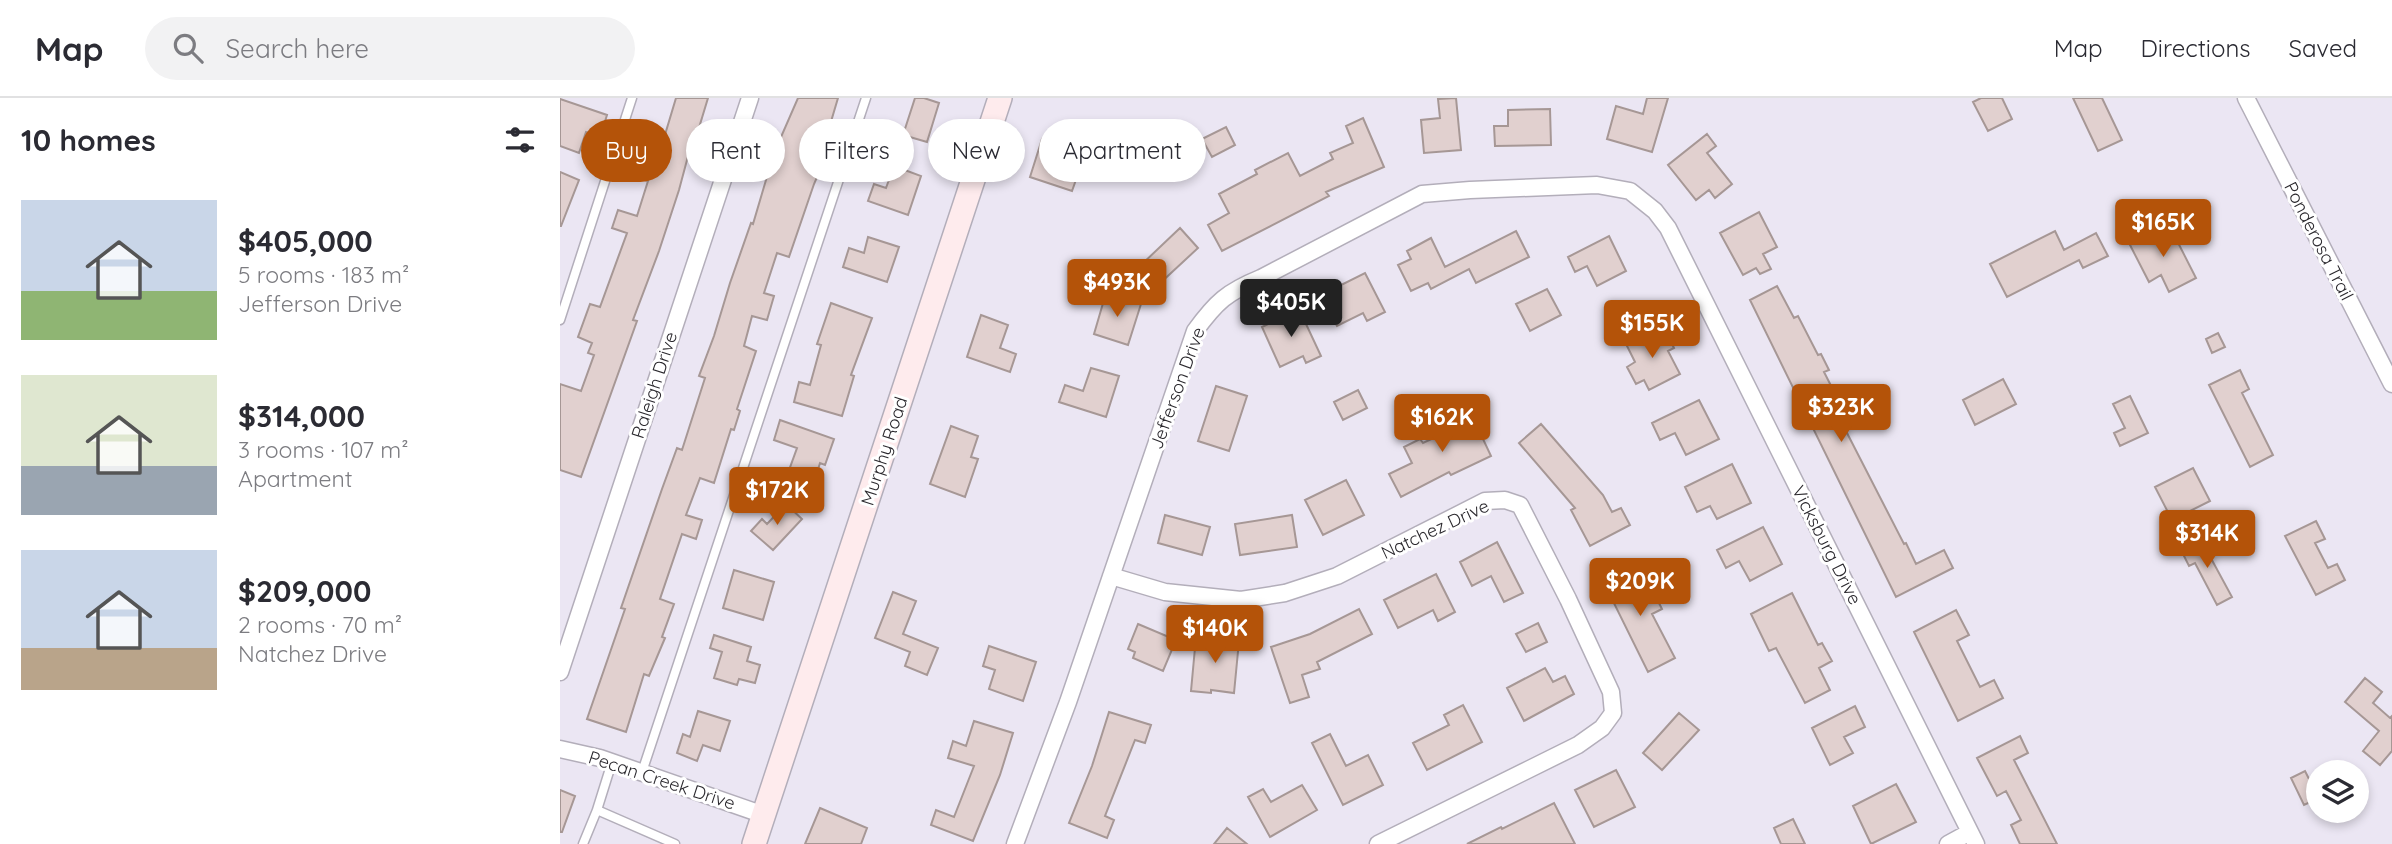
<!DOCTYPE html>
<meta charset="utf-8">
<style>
:root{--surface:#fff;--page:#f2f2f3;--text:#2b2b33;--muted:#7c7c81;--line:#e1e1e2;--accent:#b45309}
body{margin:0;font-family:Quicksand,sans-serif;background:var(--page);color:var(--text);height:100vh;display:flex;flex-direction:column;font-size:26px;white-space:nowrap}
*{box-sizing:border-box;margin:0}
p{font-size:23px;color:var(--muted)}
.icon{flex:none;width:38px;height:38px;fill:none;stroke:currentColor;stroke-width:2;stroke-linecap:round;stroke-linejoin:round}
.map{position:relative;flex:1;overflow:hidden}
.side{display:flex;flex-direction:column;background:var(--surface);width:560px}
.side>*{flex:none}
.guide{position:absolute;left:21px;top:21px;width:665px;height:63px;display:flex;gap:14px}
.controls{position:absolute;left:1746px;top:662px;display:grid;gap:14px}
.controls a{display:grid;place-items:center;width:63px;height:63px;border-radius:50%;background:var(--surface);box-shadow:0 4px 10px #0003;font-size:35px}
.price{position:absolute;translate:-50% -60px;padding:0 16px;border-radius:7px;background:var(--accent);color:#fff;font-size:23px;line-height:46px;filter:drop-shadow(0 2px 4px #0008)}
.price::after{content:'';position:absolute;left:50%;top:42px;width:21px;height:16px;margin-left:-10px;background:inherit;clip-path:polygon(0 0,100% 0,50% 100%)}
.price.on{background:#222;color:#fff}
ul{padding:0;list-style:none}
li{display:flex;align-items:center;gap:21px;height:175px;padding:0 21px}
li span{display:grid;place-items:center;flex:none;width:196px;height:140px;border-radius:0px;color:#555}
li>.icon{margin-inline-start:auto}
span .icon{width:84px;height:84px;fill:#fffc;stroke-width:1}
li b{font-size:30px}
h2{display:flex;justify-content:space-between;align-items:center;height:84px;padding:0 21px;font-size:30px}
.pill{padding:0 24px;border-radius:32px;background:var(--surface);box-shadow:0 4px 10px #0003;font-size:24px;line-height:63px}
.pill.on{background:var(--accent);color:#fff}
header{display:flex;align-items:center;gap:42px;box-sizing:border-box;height:98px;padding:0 35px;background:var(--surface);border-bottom:2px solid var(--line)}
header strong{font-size:33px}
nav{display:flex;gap:38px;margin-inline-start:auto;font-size:24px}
.search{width:490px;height:63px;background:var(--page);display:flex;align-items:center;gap:18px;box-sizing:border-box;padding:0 24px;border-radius:38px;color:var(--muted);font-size:26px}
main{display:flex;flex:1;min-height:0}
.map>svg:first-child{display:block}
</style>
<header>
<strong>Map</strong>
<div class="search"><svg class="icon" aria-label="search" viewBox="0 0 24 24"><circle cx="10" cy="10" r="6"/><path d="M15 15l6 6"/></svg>Search here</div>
<nav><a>Map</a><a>Directions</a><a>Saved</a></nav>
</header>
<main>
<section class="side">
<h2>10 homes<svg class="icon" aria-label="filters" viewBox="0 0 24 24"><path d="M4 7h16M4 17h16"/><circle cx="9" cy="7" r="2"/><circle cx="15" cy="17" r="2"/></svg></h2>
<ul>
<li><span style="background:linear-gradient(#c9d6e8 65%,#8fb573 0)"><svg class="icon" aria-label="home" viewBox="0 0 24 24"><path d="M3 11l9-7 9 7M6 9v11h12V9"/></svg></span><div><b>$405,000</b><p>5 rooms · 183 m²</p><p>Jefferson Drive</p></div></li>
<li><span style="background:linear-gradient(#dfe7d0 65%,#9aa5b1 0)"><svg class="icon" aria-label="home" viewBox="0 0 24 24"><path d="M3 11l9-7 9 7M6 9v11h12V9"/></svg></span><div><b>$314,000</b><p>3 rooms · 107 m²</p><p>Apartment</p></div></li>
<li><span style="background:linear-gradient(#c9d6e8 70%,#b9a48a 0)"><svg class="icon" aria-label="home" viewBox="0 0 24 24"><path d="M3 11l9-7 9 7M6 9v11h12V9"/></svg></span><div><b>$209,000</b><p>2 rooms · 70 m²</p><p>Natchez Drive</p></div></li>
</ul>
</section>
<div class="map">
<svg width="1832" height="746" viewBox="0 0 1832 746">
<rect width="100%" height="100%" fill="#ebe6f3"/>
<path fill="#e1d0cf" stroke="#a69795" stroke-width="2" d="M 116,0 L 148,0 L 138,33 L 135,32 L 119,92 L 99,153 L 73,222 L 77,223 L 21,379 L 0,372 L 0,286 L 21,293 L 34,257 L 28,255 L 32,245 L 18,239 L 30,206 L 40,209 L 67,135 L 52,130 L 58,112 L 77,118 L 88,83 L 70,78 L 75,59 L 89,62 L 95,38 L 104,40 Z
M 238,0 L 278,0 L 270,27 L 274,29 L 263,55 L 267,56 L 254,86 L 229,159 L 217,155 L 204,195 L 214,198 L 207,222 L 192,218 L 184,248 L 196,253 L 177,311 L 180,313 L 174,332 L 171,331 L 154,385 L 140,380 L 126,417 L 142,422 L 136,441 L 122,436 L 100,501 L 114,506 L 102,539 L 105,540 L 89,578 L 84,576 L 66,634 L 27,621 L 65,511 L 61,510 L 102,391 L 117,350 L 122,352 L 145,280 L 139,278 L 154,238 L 170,185 L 191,125 L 193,126 L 214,55 Z
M 355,0 L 364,0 L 379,5 L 367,44 L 343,37 Z
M 896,0 L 901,52 L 864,55 L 861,22 L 880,20 L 878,1 Z
M 1087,0 L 1108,0 L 1092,54 L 1047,41 L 1056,8 L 1083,16 Z
M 1421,0 L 1442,0 L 1452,21 L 1428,33 L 1413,4 Z
M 1513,0 L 1542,0 L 1562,42 L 1538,53 Z
M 0,1 L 47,17 L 40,39 L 26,34 L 19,55 L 0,48 Z
M 990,11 L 991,47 L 935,48 L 934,28 L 948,28 L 948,12 Z
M 803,20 L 824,69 L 766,94 L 769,98 L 662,153 L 648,127 L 669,115 L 659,96 L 697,76 L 695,72 L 728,55 L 740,78 L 773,61 L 770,55 L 793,45 L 786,28 Z
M 666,29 L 675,47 L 652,59 L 642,41 Z
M 1147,36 L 1156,48 L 1147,55 L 1172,86 L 1155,100 L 1149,92 L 1136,102 L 1108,67 Z
M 482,41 L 507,49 L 501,70 L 518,76 L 512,93 L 470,79 Z
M 334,68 L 361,78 L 348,117 L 308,103 L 314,86 L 326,90 Z
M 0,74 L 19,82 L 1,128 L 0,128 Z
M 1199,114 L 1217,149 L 1203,156 L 1211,171 L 1200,176 L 1196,170 L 1183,177 L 1160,135 Z
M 1609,127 L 1636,180 L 1609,194 L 1601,177 L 1589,184 L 1570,147 Z
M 620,130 L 638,150 L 597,188 L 580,168 Z
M 956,133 L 969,159 L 916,185 L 909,171 L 871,191 L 868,185 L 851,193 L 838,167 L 851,161 L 847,153 L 871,140 L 885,169 Z
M 1495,133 L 1504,152 L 1536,135 L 1548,158 L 1523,170 L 1519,162 L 1447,199 L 1430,166 Z
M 1049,138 L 1066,173 L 1037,188 L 1027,168 L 1015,174 L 1008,159 Z
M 308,139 L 339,149 L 327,184 L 283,169 L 289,150 L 304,155 Z
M 805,175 L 825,214 L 807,223 L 803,215 L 777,228 L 761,197 Z
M 1217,188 L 1234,220 L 1238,218 L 1258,257 L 1261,256 L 1269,272 L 1264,274 L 1292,329 L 1286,333 L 1344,446 L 1346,445 L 1356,466 L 1384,452 L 1393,470 L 1336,499 L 1190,202 Z
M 987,191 L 1001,217 L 970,233 L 956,206 Z
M 546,195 L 581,206 L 568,247 L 534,236 Z
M 271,205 L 312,220 L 291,277 L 294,278 L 282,318 L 234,304 L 239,284 L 250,287 L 261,247 L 257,246 Z
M 739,211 L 761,258 L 746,265 L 743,258 L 720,269 L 702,229 Z
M 421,217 L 448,227 L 440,250 L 456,256 L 450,274 L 407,259 Z
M 1086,233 L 1091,243 L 1107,235 L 1114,250 L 1108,253 L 1120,276 L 1089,292 L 1084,282 L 1076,286 L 1067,269 L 1075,264 L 1065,244 Z
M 1658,235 L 1665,249 L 1652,255 L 1646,241 Z
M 531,270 L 559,278 L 546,319 L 499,304 L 505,287 L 523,293 Z
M 1680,272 L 1689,291 L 1682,295 L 1713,357 L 1690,369 L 1649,287 Z
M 1443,281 L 1456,306 L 1415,327 L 1403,302 Z
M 656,288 L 687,298 L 669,353 L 638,343 Z
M 798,292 L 807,310 L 783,322 L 774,304 Z
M 1570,298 L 1588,335 L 1560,348 L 1554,335 L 1565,330 L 1553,306 Z
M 1139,302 L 1159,341 L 1126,357 L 1115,335 L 1100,342 L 1092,325 Z
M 908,309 L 931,358 L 891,377 L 889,374 L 841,399 L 829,376 L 852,365 L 844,349 L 860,341 L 863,345 L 895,330 L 889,318 Z
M 220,322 L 274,341 L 265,367 L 260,365 L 254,384 L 228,375 L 237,350 L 214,342 Z
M 981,326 L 1043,397 L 1052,414 L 1061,410 L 1070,427 L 1030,448 L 1011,412 L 1015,410 L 959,345 Z
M 391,328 L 418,338 L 411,359 L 418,361 L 405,399 L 370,386 Z
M 1172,366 L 1191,405 L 1157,421 L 1150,408 L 1137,414 L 1125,389 Z
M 1633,370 L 1650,403 L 1612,422 L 1595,389 Z
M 786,382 L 804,417 L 763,437 L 745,402 Z
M 226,406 L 242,421 L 213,452 L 191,433 L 202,421 L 207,426 Z
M 605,417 L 650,429 L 642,457 L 598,445 Z
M 732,417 L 737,449 L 680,457 L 675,426 Z
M 1756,423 L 1765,441 L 1755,445 L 1768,470 L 1777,466 L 1785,482 L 1756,497 L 1725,438 Z
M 1203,429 L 1222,466 L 1190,483 L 1179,463 L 1166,470 L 1157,452 Z
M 1640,440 L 1672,499 L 1657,507 L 1635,465 L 1629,468 L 1620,450 Z
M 937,444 L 963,495 L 944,504 L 931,478 L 912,488 L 900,464 Z
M 1071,468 L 1086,498 L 1094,495 L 1102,511 L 1092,516 L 1115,560 L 1088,574 L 1043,483 Z
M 174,472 L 214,484 L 203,522 L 163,510 Z
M 876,476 L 895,514 L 878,523 L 873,512 L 838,530 L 824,502 Z
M 333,494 L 356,503 L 343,536 L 378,550 L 367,577 L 345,568 L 350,554 L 315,540 Z
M 1232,495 L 1258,547 L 1262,545 L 1272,563 L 1259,570 L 1270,592 L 1245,605 L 1216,550 L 1209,553 L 1191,516 Z
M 799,511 L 812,536 L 757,564 L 760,571 L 742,577 L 749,599 L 730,605 L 711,549 L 750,536 Z
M 1396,512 L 1409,537 L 1397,543 L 1420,589 L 1434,582 L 1443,600 L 1398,623 L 1354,534 Z
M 978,525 L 987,544 L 966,554 L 956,536 Z
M 578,526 L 616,542 L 603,573 L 573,560 L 575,554 L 568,551 Z
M 154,537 L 191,549 L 187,563 L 200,567 L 195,585 L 179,581 L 177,587 L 154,580 L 162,554 L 150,550 Z
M 636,539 L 679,543 L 674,595 L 651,592 L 651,595 L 631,593 Z
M 429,548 L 476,564 L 463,603 L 429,591 L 435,572 L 423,568 Z
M 985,570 L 993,584 L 1005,578 L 1014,596 L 964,623 L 947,590 Z
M 1805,580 L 1822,594 L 1813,605 L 1830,620 L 1832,618 L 1832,653 L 1820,667 L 1803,653 L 1819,633 L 1785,604 Z
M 903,607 L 922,644 L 867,672 L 853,645 L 889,627 L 884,617 Z
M 1295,608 L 1305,629 L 1284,639 L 1293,655 L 1270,667 L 1252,630 Z
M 138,613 L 170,623 L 160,653 L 143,647 L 137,663 L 117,655 L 123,636 L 130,639 Z
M 549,614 L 591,627 L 585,645 L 575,642 L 545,718 L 554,722 L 547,740 L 509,725 L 532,668 Z
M 1119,615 L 1139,632 L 1102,672 L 1083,655 Z
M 414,623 L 453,635 L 440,677 L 413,743 L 371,727 L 376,712 L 394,719 L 414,668 L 388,660 L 393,643 L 406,648 Z
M 770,636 L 786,668 L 808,657 L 823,687 L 783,707 L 752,645 Z
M 1460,638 L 1468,655 L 1454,662 L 1497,746 L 1460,746 L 1451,727 L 1461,722 L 1446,693 L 1437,698 L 1417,660 Z
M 1056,672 L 1075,709 L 1034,729 L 1015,692 Z
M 1745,673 L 1752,687 L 1759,683 L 1759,700 L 1744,707 L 1731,680 Z
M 1336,686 L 1356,724 L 1311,746 L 1293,708 Z
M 742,687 L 757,712 L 710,739 L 688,699 L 703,691 L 711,704 Z
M 0,692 L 15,698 L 2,734 L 0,734 Z
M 994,705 L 1015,746 L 907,746 L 941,729 L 942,731 Z
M 260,710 L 307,730 L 301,746 L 245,746 Z
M 1233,721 L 1245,746 L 1221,746 L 1214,730 Z
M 667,730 L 687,746 L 654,746 Z"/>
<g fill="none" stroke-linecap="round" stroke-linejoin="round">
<g stroke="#b3aeba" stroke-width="11">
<path id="service" d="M 0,222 L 72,0
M 52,664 L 37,712 L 115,746
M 82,674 L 306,0
M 23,746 L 37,712"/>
</g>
<g stroke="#b3aeba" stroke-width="19">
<path id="minor" d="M 1686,0 L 1832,286
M 551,478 L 605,494 L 681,502 L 725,495 L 777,478 L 925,403 L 945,402 L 960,407 L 1008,501 L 1051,594 L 1053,615 L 1042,630 L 1018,647 L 818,746
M 0,574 L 190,0
M 0,651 L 40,660 L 204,717
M 455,746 L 508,604 L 635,233 C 656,204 667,194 701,180 L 862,96 L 910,92 L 1037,87 L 1070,93 L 1095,113 L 1108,130 L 1416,746
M 1388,746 L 1410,734"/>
</g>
<g stroke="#b3aeba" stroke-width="26">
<path id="secondary" d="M 194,746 L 440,0"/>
</g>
<use href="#service" stroke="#fff" stroke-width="8"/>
<use href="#minor" stroke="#fff" stroke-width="16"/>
<use href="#secondary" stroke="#feebed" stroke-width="23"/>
</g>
<g text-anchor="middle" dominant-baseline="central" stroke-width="6" stroke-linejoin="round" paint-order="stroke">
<g font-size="18" fill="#2a282d" stroke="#fff">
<text transform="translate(1759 143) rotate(63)">Ponderosa Trail</text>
<text transform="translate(94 287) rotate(-72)">Raleigh Drive</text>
<text transform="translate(617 290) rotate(-70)">Jefferson Drive</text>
<text transform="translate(324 353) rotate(-72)">Murphy Road</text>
<text transform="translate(875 431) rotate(-25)">Natchez Drive</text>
<text transform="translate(1267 447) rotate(63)">Vicksburg Drive</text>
<text transform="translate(102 682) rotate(18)">Pecan Creek Drive</text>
</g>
</g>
</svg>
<div class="controls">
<a><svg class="icon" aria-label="layers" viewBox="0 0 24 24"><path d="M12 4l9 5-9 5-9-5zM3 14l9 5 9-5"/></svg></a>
</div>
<b class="price" style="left:1603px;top:161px">$165K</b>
<b class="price" style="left:557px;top:221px">$493K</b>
<b class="price on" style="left:731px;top:241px">$405K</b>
<b class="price" style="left:1092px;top:262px">$155K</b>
<b class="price" style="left:1281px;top:346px">$323K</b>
<b class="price" style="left:882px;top:356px">$162K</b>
<b class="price" style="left:217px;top:429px">$172K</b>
<b class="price" style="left:1647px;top:472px">$314K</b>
<b class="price" style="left:1080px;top:520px">$209K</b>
<b class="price" style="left:655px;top:567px">$140K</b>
<div class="guide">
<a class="pill on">Buy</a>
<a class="pill">Rent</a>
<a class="pill">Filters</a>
<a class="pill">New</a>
<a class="pill">Apartment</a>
</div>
</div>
</main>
